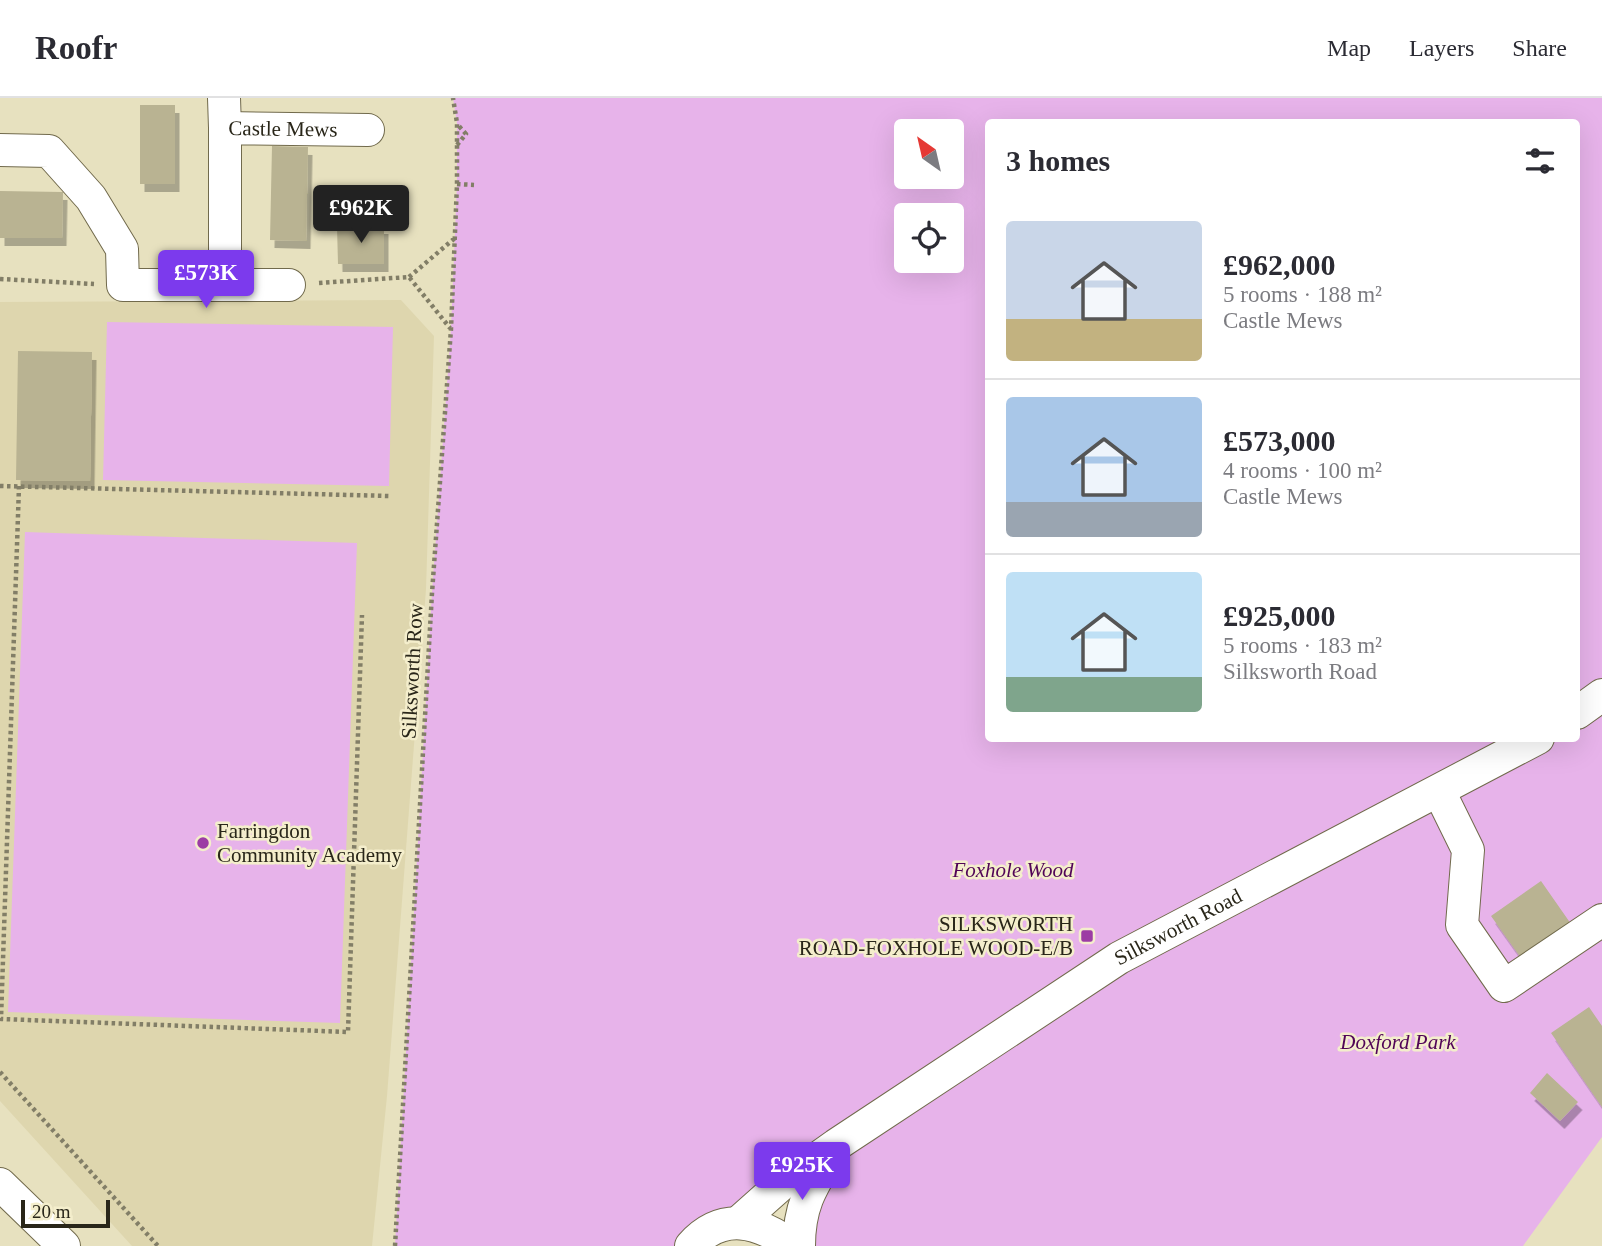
<!DOCTYPE html>
<meta charset="utf-8">
<style>
:root{--surface:#fff;--page:#f7f7f7;--text:#2b2b33;--muted:#7c7c81;--line:#e1e1e2;--accent:#7c3aed}
body{margin:0;font-family:Georgia,serif;background:var(--page);color:var(--text);height:100vh;display:flex;flex-direction:column;font-size:26px;white-space:nowrap}
*{box-sizing:border-box;margin:0}
p{font-size:23px;color:var(--muted)}
.icon{flex:none;width:38px;height:38px;fill:none;stroke:currentColor;stroke-width:2;stroke-linecap:round;stroke-linejoin:round}
.map{position:relative;flex:1;overflow:hidden}
.drawer{position:absolute;left:985px;top:21px;width:595px;height:623px;display:flex;flex-direction:column;background:var(--surface);border-radius:7px;box-shadow:0 7px 28px #0002}
.drawer>*{flex:none}
.needle{width:46px;rotate:326deg}
.controls{position:absolute;left:894px;top:21px;display:grid;gap:14px}
.controls a{display:grid;place-items:center;width:70px;height:70px;border-radius:7px;background:var(--surface);box-shadow:0 7px 28px #0002;font-size:35px}
.scale{position:absolute;left:21px;bottom:18px;width:89px;box-sizing:border-box;padding-left:7px;border:4px solid #292619;border-top:0;font-size:19px;line-height:24px;white-space:nowrap;color:#292619;-webkit-text-stroke:5px #f4eecc;paint-order:stroke}
.price{position:absolute;translate:-50% -60px;padding:0 16px;border-radius:7px;background:var(--accent);color:#fff;font-size:23px;line-height:46px;filter:drop-shadow(0 2px 4px #0008)}
.price::after{content:'';position:absolute;left:50%;top:42px;width:21px;height:16px;margin-left:-10px;background:inherit;clip-path:polygon(0 0,100% 0,50% 100%)}
.price.current{background:#222;color:#fff}
ul{padding:0;list-style:none}
li{display:flex;align-items:center;gap:21px;height:175px;padding:0 21px}
li+li{border-top:2px solid var(--line)}
li span{display:grid;place-items:center;flex:none;width:196px;height:140px;border-radius:7px;color:#555}
li>.icon{margin-inline-start:auto}
span .icon{width:84px;height:84px;fill:#fffc;stroke-width:1}
li b{font-size:30px}
h2{display:flex;justify-content:space-between;align-items:center;height:84px;padding:0 21px;font-size:30px}
header{display:flex;align-items:center;gap:42px;box-sizing:border-box;height:98px;padding:0 35px;background:var(--surface);border-bottom:2px solid var(--line)}
header strong{font-size:33px}
nav{display:flex;gap:38px;margin-inline-start:auto;font-size:24px}
.map>svg:first-child{display:block}
</style>
<header>
<strong>Roofr</strong>
<nav><a>Map</a><a>Layers</a><a>Share</a></nav>
</header>
<div class="map">
<svg width="1602" height="1148" viewBox="0 0 1602 1148">
<defs>
<filter id="shadow"><feDropShadow dx="4.5" dy="8" stdDeviation="0" flood-color="#0004"/></filter>
</defs>
<rect width="100%" height="100%" fill="#e7e1bf"/>
<path fill="#ded6ae" d="M 401,202 L 434,238 L 426,491 L 387,998 L 372,1148 L 132,1148 L 0,1003 L 0,204 Z"/>
<path fill="#e7b3ea" fill-rule="evenodd" d="M 453,0 L 1602,0 L 1602,1039 L 1523,1148 L 799,1148 L 834,1050 L 691,1148 L 395,1148 L 432,495 L 451,231 L 457,86 L 457,25 ZM 989,24 L 1577,24 L 1577,640 L 989,640 ZM 906,33 L 952,33 L 952,79 L 906,79 ZM 906,117 L 952,117 L 952,163 L 906,163 Z
M 107,224 L 393,229 L 389,388 L 103,382 Z
M 25,434 L 357,445 L 340,925 L 8,914 Z"/>
<path fill="#b9b392" filter="url(#shadow)" d="M 140,7 L 175,7 L 175,86 L 140,86 Z
M 272,48 L 308,49 L 306,143 L 270,142 Z
M 0,93 L 63,94 L 62,140 L 0,140 Z
M 337,128 L 384,128 L 384,166 L 338,166 Z
M 18,253 L 92,254 L 90,383 L 16,382 Z
M 1541,783 L 1571,826 L 1521,860 L 1491,818 Z
M 1589,909 L 1602,928 L 1602,1009 L 1551,935 Z
M 1547,975 L 1578,1004 L 1560,1023 L 1530,995 Z"/>
<g fill="none" stroke-linecap="round" stroke-linejoin="round">
<g stroke="#716a4c" stroke-width="34">
<g id="minor">
<path d="M 224,0 L 225,30"/>
<path d="M 0,52 L 49,53 L 91,100 L 122,151 L 123,187 L 289,187"/>
<path id="s1" d="M 225,186 L 225,30 L 368,32"/>
<path d="M 1577,615 L 1602,597"/>
<path d="M 1439,693 L 1468,752 L 1462,827 L 1504,888 L 1602,822"/>
<path d="M 0,1086 L 64,1148"/>
<path id="s2" d="M 739,1124 L 784,1084 L 836,1047 L 1119,860 L 1538,640"/>
<path d="M 691,1148 C 722,1113 759,1123 792,1148"/>
<path d="M 799,1148 C 799,1109 810,1091 830,1058"/>
</g>
</g>
<path stroke="#827e67" stroke-width="4.5" stroke-dasharray="3.5 3.5" stroke-linecap="butt" d="M 457,47 L 466,36 L 458,27
M 457,86 L 474,87
M 409,179 L 455,140
M 0,181 L 94,186
M 319,185 L 409,179 L 450,230
M 0,388 L 389,398
M 19,388 L 1,921 L 348,934 L 362,517
M 0,974 L 158,1148
M 395,1148 L 432,495 L 451,231 L 457,86 L 457,25 L 453,0"/>
<use href="#minor" stroke="#fff" stroke-width="32"/>
</g>
<g fill="#9c3ca4" stroke="#f4eecc" stroke-width="2.5">
<circle cx="203" cy="745" r="7"/>
<rect x="1080" y="831" width="14" height="14" rx="3.5"/>
</g>
<g text-anchor="middle" dominant-baseline="central" stroke-width="5" stroke-linejoin="round" paint-order="stroke">
<g font-size="21" fill="#292619" stroke="#f4eecc">
<text stroke="none"><textPath href="#s1" startOffset="214">Castle Mews</textPath></text>
<text transform="translate(412 573) rotate(-87)">Silksworth Row</text>
<text stroke="none"><textPath href="#s2" startOffset="530">Silksworth Road</textPath></text>
</g>
<g font-size="21" fill="#292619" stroke="#f4eecc" text-anchor="start">
<text x="217" y="733">Farringdon<tspan x="217" dy="24">Community Academy</tspan></text>
<text x="1073" y="826" text-anchor="end">SILKSWORTH<tspan x="1073" dy="24">ROAD-FOXHOLE WOOD-E/B</tspan></text>
</g>
<g font-size="21" font-style="italic" fill="#510457" stroke="#f4eecc">
<text x="1013" y="772">Foxhole Wood</text>
<text x="1398" y="944">Doxford Park</text>
</g>
</g>
</svg>
<div class="controls">
<a><svg class="needle" viewBox="-14 -14 28 28"><path d="M0-13l5 13h-10z" fill="#e53935"/><path d="M0 13l5-13h-10z" fill="#7c7c81"/></svg></a>
<a><svg class="icon" aria-label="locate" viewBox="0 0 24 24"><circle cx="12" cy="12" r="6"/><path d="M12 2v4M12 18v4M2 12h4M18 12h4"/></svg></a>
</div>
<div class="scale">20 m</div>
<b class="price current" style="left:361px;top:147px">£962K</b>
<b class="price" style="left:206px;top:212px">£573K</b>
<b class="price" style="left:802px;top:1104px">£925K</b>
<section class="drawer">
<h2>3 homes<svg class="icon" aria-label="filters" viewBox="0 0 24 24"><path d="M4 7h16M4 17h16"/><circle cx="9" cy="7" r="2"/><circle cx="15" cy="17" r="2"/></svg></h2>
<ul>
<li><span style="background:linear-gradient(#c9d6e8 70%,#c2b280 0)"><svg class="icon" aria-label="home" viewBox="0 0 24 24"><path d="M3 11l9-7 9 7M6 9v11h12V9"/></svg></span><div><b>£962,000</b><p>5 rooms · 188 m²</p><p>Castle Mews</p></div></li>
<li><span style="background:linear-gradient(#a9c7e8 75%,#9aa5b1 0)"><svg class="icon" aria-label="home" viewBox="0 0 24 24"><path d="M3 11l9-7 9 7M6 9v11h12V9"/></svg></span><div><b>£573,000</b><p>4 rooms · 100 m²</p><p>Castle Mews</p></div></li>
<li><span style="background:linear-gradient(#bfe0f5 75%,#7fa58c 0)"><svg class="icon" aria-label="home" viewBox="0 0 24 24"><path d="M3 11l9-7 9 7M6 9v11h12V9"/></svg></span><div><b>£925,000</b><p>5 rooms · 183 m²</p><p>Silksworth Road</p></div></li>
</ul>
</section>
</div>
